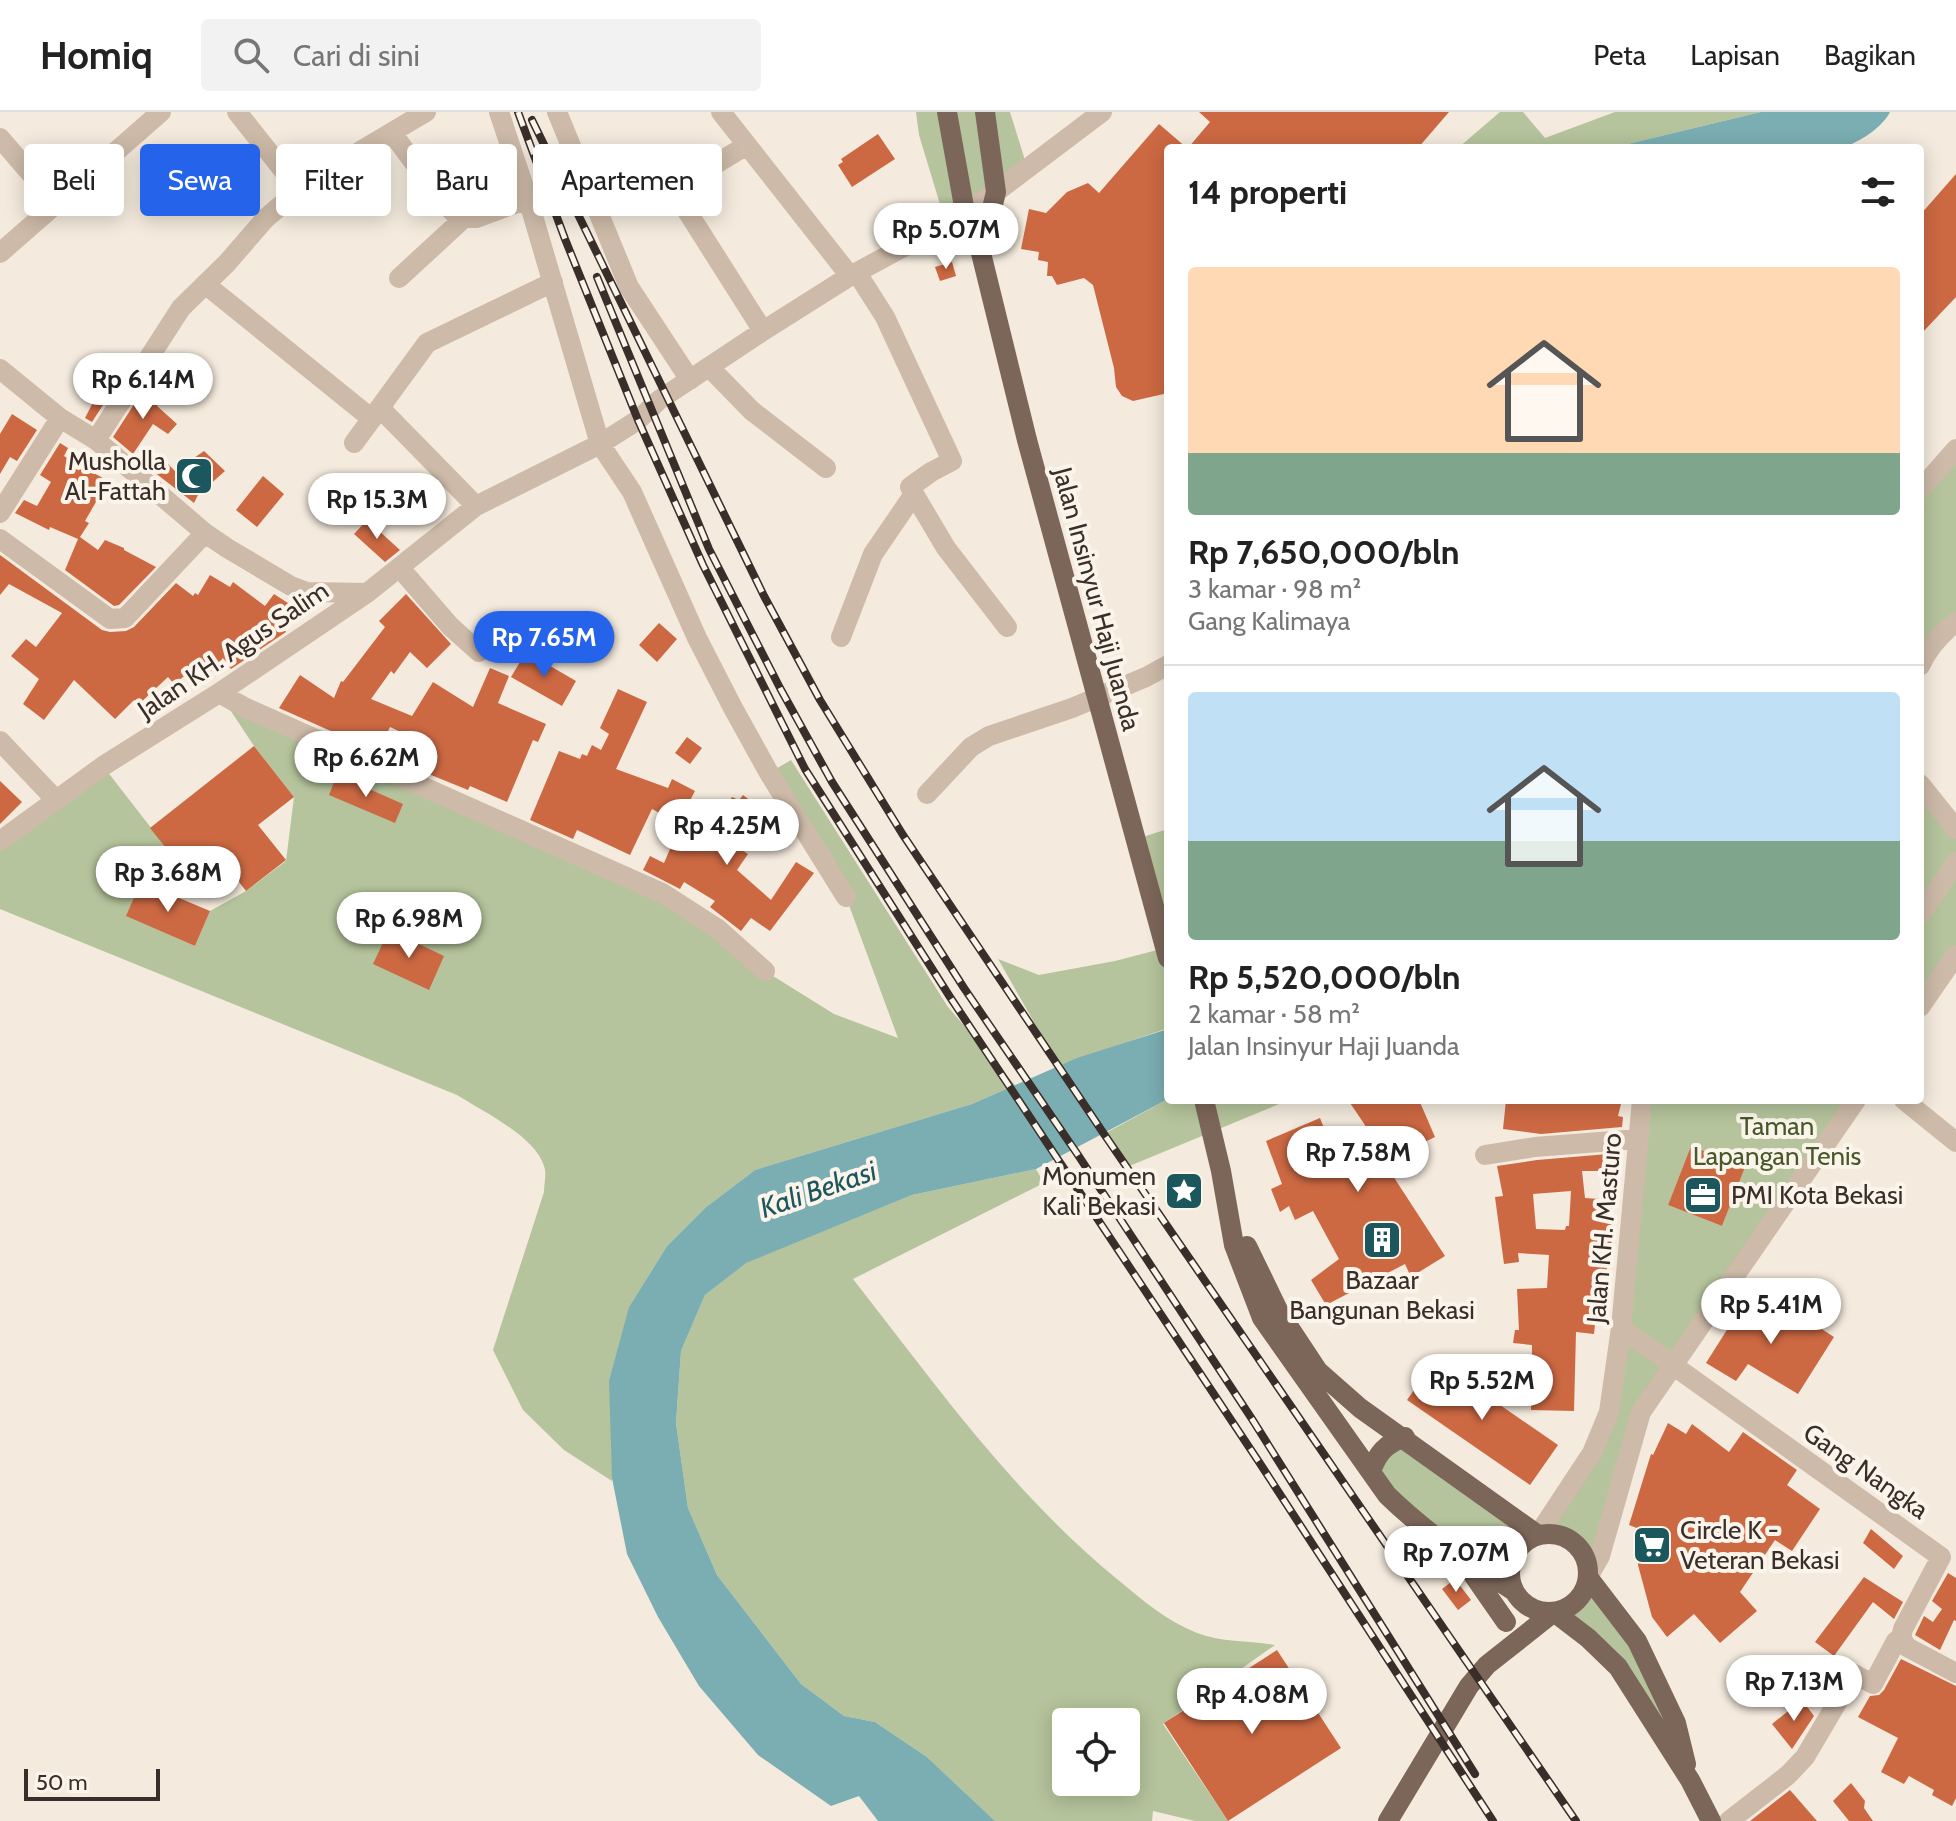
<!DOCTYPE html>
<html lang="id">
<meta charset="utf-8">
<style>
:root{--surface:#fff;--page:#f2f2f2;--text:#222;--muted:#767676;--line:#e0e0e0;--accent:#2563eb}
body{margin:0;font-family:Cabin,sans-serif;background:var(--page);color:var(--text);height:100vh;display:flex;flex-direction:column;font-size:30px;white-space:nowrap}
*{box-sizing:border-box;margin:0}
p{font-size:26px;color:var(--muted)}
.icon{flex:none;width:44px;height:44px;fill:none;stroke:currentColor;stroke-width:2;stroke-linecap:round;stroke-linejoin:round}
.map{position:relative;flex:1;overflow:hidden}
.drawer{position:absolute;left:1164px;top:32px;width:760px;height:960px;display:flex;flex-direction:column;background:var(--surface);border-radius:8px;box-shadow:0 4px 20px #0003}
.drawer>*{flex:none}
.top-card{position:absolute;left:24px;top:32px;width:760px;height:72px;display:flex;gap:16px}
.tools{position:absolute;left:1052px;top:1596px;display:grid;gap:16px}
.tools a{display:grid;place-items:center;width:88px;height:88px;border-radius:8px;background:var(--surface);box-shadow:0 4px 20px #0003;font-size:40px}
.scale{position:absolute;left:24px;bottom:20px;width:136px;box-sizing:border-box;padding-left:8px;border:4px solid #392e29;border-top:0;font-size:22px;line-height:28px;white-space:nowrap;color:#392e29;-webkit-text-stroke:6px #fbf4ea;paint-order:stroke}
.price{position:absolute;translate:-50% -68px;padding:0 18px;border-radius:28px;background:#fff;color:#222;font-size:26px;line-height:52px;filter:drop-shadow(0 2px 4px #0008)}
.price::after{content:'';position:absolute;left:50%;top:48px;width:24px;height:18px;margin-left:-12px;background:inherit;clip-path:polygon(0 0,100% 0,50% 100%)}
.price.on{background:var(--accent);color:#fff}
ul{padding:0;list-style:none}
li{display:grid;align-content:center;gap:16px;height:424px;padding:0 24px}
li+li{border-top:2px solid var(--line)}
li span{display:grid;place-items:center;height:248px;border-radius:8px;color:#555}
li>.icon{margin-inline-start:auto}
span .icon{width:144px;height:144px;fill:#fffc;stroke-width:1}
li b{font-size:34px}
h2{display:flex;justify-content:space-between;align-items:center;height:96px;padding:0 24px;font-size:34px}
.chip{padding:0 28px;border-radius:8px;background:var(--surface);box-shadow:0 4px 20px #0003;font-size:28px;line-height:72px}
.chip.on{background:var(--accent);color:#fff}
header{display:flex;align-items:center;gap:48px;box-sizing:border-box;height:112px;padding:0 40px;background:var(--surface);border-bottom:2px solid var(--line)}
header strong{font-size:38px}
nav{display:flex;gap:44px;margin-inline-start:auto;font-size:28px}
.search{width:560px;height:72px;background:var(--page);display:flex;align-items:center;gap:20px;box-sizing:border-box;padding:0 28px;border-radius:8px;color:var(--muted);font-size:30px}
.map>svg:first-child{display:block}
</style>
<header>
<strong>Homiq</strong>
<div class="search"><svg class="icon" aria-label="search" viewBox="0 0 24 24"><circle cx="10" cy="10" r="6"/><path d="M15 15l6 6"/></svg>Cari di sini</div>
<nav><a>Peta</a><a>Lapisan</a><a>Bagikan</a></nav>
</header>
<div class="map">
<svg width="1956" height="1709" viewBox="0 0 1956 1709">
<rect width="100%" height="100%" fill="#f4eadd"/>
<path fill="#b5c49c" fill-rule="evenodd" d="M 916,0 L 1010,0 L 1028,58 L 946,112 L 919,23 Z
M 1500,0 L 1523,0 L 1545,26 L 1615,0 L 1761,0 L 1611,36 L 1458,36 Z
M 1956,337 L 1956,510 L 1920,554 L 1920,378 Z
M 219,581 L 662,781 L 765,859 L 834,902 L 898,926 L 846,785 L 769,661 L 791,648 L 948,895 L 1015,973 L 972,992 L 755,1058 L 705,1096 L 667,1134 L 629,1195 L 612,1369 L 564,1338 L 523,1298 L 493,1238 L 544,1080 C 544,1072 547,1062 544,1054 C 535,1024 482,999 457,983 L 0,797 L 0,729 L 103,654 L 190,766 L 179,786 L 141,770 L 127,804 L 195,834 L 210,799 L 246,779 L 286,749 L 294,685 L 254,634 Z
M 1920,672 L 1956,717 L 1956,843 L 1920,894 Z
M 1168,717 L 1168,916 L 1059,954 L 998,847 L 1039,863 L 1115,849 L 1165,836 L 1136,727 Z
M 1168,987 L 1168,988 L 1289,988 L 1127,1055 L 1104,1022 Z
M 1643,988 L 1856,988 L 1641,1300 L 1588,1465 L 1676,1611 L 1651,1608 L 1561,1498 C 1573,1493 1582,1485 1586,1472 C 1604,1416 1503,1399 1511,1470 L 1387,1383 L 1378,1341 L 1393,1330 L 1537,1423 L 1604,1317 ZM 1691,1034 L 1744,1055 L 1722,1114 L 1668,1093 Z
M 1036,1057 L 1044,1071 L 853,1167 C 937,1274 1011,1380 1117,1467 C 1142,1488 1167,1509 1197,1521 C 1223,1531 1248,1528 1275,1533 L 1163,1612 L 1228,1709 L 1195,1709 L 1153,1699 L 1152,1709 L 995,1709 L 927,1645 L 875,1610 L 844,1604 L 801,1572 L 717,1463 L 688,1396 L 676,1311 L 681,1239 L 705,1183 L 745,1151 L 912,1083 ZM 1066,1610 L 1126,1610 L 1126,1670 L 1066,1670 Z"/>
<path fill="#7aaeb2" d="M 1761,0 L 1890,0 C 1881,17 1860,29 1843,36 L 1611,36 Z
M 1168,917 L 1168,987 L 1036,1057 L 912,1083 L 746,1151 L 705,1183 L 681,1239 L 676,1311 L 688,1396 L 717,1463 L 801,1572 L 844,1604 L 875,1610 L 927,1645 L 995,1709 L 878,1709 L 859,1684 L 831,1694 L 758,1643 L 699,1574 L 658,1505 L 627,1442 L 612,1366 L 609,1269 L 629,1195 L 667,1134 L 705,1096 L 755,1058 L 972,992 L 1077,946 Z"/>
<path fill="#cc6943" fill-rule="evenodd" d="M 1199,0 L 1449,0 L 1418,36 L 1188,36 L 1210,10 Z
M 1159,12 L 1187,36 L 1168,36 L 1168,281 L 1133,289 L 1122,284 L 1116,275 L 1114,256 L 1093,173 L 1084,166 L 1057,173 L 1052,164 L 1047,164 L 1048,150 L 1038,148 L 1039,140 L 1021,137 L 1029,97 L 1046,101 L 1067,80 L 1088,71 L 1099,81 Z
M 878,22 L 895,47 L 852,75 L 838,53 L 843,50 L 841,47 Z
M 1956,62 L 1956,185 L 1920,223 L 1920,103 Z
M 952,150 L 956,164 L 940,169 L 935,155 Z
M 181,250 L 210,272 L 199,290 L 173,267 Z
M 103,271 L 114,276 L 92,310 L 85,306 Z
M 144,277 L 161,285 L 157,294 L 177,312 L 168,322 L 153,312 L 133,342 L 113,325 Z
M 12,302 L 37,318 L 17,349 L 10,345 L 0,362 L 0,322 Z
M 60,331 L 68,336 L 64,344 L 108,369 L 85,409 L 89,411 L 80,425 L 98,438 L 105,428 L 124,436 L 124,438 L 156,455 L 119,493 L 114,494 L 65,458 L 78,427 L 50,415 L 49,418 L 15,401 L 24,388 L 37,394 L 51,370 L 40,363 Z
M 204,339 L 225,359 L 198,383 L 194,391 L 154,360 L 163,347 L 175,359 Z
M 263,364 L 284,382 L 257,415 L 236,398 Z
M 367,408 L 400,438 L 385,450 L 354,422 Z
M 0,443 L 102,518 L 110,520 L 126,519 L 134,515 L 176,471 L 193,484 L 195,481 L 198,483 L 210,463 L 230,475 L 233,470 L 265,494 L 274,482 L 294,495 L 282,513 L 286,520 L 231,557 L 223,546 L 206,565 L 196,555 L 174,572 L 168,565 L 138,593 L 134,588 L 115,607 L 74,568 L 44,608 L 23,592 L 39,567 L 11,544 L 26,527 L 36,535 L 62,501 L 9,472 L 0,483 Z
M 406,482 L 451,532 L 427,556 L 410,540 L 394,562 L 391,559 L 371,587 L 412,604 L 433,570 L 473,595 L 490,556 L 509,564 L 498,591 L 546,612 L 538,630 L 533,628 L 507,690 L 470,674 L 468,678 L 404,652 L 416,627 L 390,615 L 378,640 L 279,596 L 300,563 L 334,586 L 341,569 L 343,570 L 385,515 L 379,509 Z
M 659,511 L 677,527 L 657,550 L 639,533 Z
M 526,540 L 576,569 L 562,594 L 511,565 Z
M 618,577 L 647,590 L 616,657 L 668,676 L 672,667 L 695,679 L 678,711 L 652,697 L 630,743 L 577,718 L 573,727 L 530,708 L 559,639 L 580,647 L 582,642 L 587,644 L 592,633 L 601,638 L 609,622 L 600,616 Z
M 687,625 L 702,636 L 690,652 L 675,641 Z
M 254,634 L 294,685 L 258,713 L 286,748 L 246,779 L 219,744 L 190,766 L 150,716 Z
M 336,665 L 342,665 L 403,692 L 395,711 L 329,683 Z
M 0,669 L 22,690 L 0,712 Z
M 743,683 L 768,702 L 742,738 L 748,742 L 737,758 L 771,788 L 796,750 L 814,761 L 770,819 L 751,806 L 741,819 L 710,795 L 715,789 L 684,770 L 680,777 L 643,758 L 650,744 L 664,751 L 682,709 L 710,721 L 732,685 L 739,688 Z
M 141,770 L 210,799 L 195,834 L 126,804 Z
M 389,818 L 444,844 L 429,878 L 373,852 Z
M 1348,988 L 1419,988 L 1435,1025 L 1389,1047 L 1395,1063 L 1393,1064 L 1445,1144 L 1411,1165 L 1405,1152 L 1326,1193 L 1311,1168 L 1339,1147 L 1313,1099 L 1295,1108 L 1289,1094 L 1280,1100 L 1271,1077 L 1282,1072 L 1266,1029 L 1320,1006 L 1332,1036 L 1369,1019 Z
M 1506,988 L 1622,988 L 1618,1004 L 1623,1005 L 1622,1015 L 1541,1022 L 1503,1017 Z
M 1691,1034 L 1745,1055 L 1722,1114 L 1668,1093 Z
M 1608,1042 L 1608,1059 L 1582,1059 L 1585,1086 L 1613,1088 L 1611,1121 L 1613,1122 L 1606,1162 L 1609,1162 L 1609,1193 L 1597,1192 L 1594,1222 L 1576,1220 L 1574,1299 L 1531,1298 L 1532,1233 L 1513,1231 L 1515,1218 L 1519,1218 L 1517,1177 L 1547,1176 L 1549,1143 L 1518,1141 L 1519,1150 L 1504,1152 L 1495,1085 L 1503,1084 L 1497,1054 L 1537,1048 ZM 1571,1079 L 1569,1114 L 1566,1114 L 1565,1118 L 1536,1117 L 1533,1082 Z
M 1749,1183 L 1782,1207 L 1789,1196 L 1834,1225 L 1798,1282 L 1748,1252 L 1736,1269 L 1706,1251 Z
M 1435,1248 L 1558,1333 L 1530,1373 L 1407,1288 Z
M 1668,1311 L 1686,1322 L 1692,1312 L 1729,1340 L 1743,1320 L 1797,1358 L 1787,1373 L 1820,1397 L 1792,1439 L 1775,1428 L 1740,1480 L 1757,1499 L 1720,1531 L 1694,1502 L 1667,1525 L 1652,1505 L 1638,1453 L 1642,1418 L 1629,1413 L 1651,1342 L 1653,1343 Z
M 1871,1417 L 1903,1444 L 1894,1457 L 1863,1431 Z
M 1948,1461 L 1956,1466 L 1956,1509 L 1954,1508 L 1940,1538 L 1915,1523 L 1924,1504 L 1933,1510 L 1942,1497 L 1932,1489 Z
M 1864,1465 L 1903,1490 L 1894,1507 L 1873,1490 L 1834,1544 L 1815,1530 Z
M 1455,1467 L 1471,1488 L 1458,1498 L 1442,1477 Z
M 1277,1538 L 1341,1636 L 1228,1709 L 1164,1611 Z
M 1901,1547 L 1956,1574 L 1956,1686 L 1952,1694 L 1932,1683 L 1934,1678 L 1909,1664 L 1904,1672 L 1881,1660 L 1898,1626 L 1858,1605 L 1870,1584 L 1879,1583 L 1884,1578 Z
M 1785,1555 L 1806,1577 L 1794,1587 L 1773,1565 Z
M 1802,1588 L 1814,1604 L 1792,1637 L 1772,1612 Z
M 1851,1671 L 1865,1689 L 1864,1696 L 1873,1709 L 1849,1709 L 1833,1689 Z
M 1790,1678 L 1817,1709 L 1750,1709 Z"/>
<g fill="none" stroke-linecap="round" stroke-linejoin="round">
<path stroke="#cdbaa8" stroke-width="20" d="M 237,0 L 299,78
M 499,0 L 528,87 L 600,332 L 632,380 L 697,526 L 733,596 L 769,661 L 846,785
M 557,0 L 629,175 L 690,268
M 721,0 L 850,164
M 392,21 L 445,92 L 459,106 L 476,106 L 528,87
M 0,26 L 56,91
M 747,33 C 732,43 689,64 685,80 C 683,86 685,93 687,99 L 763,219
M 0,141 L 161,0
M 399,166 L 463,107
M 205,172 L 372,307
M 710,256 L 752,299 L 826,356
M 0,257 L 60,306 L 96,328 L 205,421 L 227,436 L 291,474 L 307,480 L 367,481
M 380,296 L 476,394
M 96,328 L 181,196 L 227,151 L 266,106 L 299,78 L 330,57 L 426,0
M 354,331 L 427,231 L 553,170
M 1920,378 L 1956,337
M 914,382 L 946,436 L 1007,515
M 0,401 L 60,306
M 0,427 L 110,507 L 125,506 L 205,421
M 400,456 L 450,514 L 479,540
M 841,525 L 873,442 L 914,382 L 910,375 L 931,360 L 952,349 L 885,205 L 857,161
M 1920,554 C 1928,536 1941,522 1956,510
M 219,581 L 246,596 L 662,781 L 718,817 L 765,859
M 0,629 L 56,688
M 1920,672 L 1956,717
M 927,682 L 971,635 L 989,624 L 1072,596 L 1146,565 L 1168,553
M 0,729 L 103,654 L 219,581 L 367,481 L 476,394 L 600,332 L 638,308 L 659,288 L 763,219 L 850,164 L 946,112 L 996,80 L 1102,0
M 1920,803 L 1956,750
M 1920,895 L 1956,843
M 1904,988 L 1956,1030
M 1485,1043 L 1535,1035 L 1638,1027
M 1621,1216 L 1941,1445 L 1903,1517 L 1901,1526 L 1896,1529 L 1873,1572 L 1854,1562 L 1805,1645 L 1788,1663 L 1729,1709
M 1538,1423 L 1592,1341 L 1609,1300 L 1621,1216 L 1642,988
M 1588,1465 L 1600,1444 L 1641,1300 L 1856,988
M 1901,1526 L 1907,1535 L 1956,1561"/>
<path stroke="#7c6659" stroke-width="20" d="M 947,0 L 965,100 L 981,141 L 1027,328 L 1168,846
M 981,141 L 996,80 L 985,0
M 1204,988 L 1221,1059 L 1234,1133 L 1262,1206 L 1387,1383 C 1426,1421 1469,1450 1514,1479
M 1247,1134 L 1279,1200 L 1318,1259 L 1360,1296 L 1538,1423
M 1371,1359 C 1378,1341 1385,1332 1405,1325
M1510 1461a39 39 0 1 1 78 0a39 39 0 1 1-78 0Z
M 1467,1454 L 1506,1510
M 1588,1465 L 1637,1529 L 1676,1611 L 1686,1652
M 1388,1709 L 1469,1574 L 1487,1553 L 1554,1500 L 1588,1526 L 1618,1555 L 1690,1668 L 1711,1709"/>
<g stroke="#392e29" stroke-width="8">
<path id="rail" d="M 518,0 L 565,127 L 638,308 L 703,453 L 805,657 L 950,885 L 1259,1350 L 1493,1709
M 532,8 L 764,484 L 820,588 L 903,723 L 1104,1022 L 1576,1709
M 597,165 L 709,437 L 780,576 L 832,670 L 964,876 L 1078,1043 L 1252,1307 L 1475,1662"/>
</g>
<use href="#rail" stroke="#fbf4ea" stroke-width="5" stroke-dasharray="15" stroke-linecap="butt"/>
</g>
<defs>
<g id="mosque-square" transform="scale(2)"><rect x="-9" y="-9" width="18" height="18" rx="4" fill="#1c575d" stroke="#fbf4ea"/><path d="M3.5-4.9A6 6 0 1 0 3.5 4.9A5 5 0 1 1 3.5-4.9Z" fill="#fff"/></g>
<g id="sight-square" transform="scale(2)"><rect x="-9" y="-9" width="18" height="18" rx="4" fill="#1c575d" stroke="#fbf4ea"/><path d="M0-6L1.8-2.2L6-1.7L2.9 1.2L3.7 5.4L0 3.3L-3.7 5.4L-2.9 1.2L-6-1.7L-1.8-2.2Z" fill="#fff"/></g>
<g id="office-square" transform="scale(2)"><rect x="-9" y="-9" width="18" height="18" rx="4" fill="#1c575d" stroke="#fbf4ea"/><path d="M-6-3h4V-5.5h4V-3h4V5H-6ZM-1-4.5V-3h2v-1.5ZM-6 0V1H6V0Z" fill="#fff"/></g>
<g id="building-square" transform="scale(2)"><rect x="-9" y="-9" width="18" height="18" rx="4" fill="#1c575d" stroke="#fbf4ea"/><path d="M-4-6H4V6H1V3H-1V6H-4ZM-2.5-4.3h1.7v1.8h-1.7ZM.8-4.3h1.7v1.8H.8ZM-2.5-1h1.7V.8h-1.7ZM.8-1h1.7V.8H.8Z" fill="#fff"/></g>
<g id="supermarket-square" transform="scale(2)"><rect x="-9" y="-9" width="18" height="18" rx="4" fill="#1c575d" stroke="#fbf4ea"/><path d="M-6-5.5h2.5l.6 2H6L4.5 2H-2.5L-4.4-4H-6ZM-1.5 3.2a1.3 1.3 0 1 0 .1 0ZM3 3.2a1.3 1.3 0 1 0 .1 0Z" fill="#fff"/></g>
</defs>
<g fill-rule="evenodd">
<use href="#mosque-square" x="194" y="364"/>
<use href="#sight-square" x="1184" y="1079"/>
<use href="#office-square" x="1703" y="1083"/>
<use href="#building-square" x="1382" y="1128"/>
<use href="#supermarket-square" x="1652" y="1433"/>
</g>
<g text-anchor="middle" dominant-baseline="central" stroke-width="8" stroke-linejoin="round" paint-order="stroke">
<g font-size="26" fill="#392e29" stroke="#fbf4ea" text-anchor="end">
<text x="166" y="349">Musholla<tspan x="166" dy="30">Al-Fattah</tspan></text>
<text x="1156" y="1064">Monumen<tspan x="1156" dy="30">Kali Bekasi</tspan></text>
<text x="1731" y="1083" text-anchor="start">PMI Kota Bekasi</text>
<text x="1382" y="1168" text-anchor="middle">Bazaar<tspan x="1382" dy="30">Bangunan Bekasi</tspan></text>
<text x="1680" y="1418" text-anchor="start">Circle K -<tspan x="1680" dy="30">Veteran Bekasi</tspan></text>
</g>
<g font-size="26" fill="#392e29" stroke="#fbf4ea">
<text transform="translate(1097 487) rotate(75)">Jalan Insinyur Haji Juanda</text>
<text transform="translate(233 538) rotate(-34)">Jalan KH. Agus Salim</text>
<text transform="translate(1604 1116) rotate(-85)">Jalan KH. Masturo</text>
<text transform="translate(1866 1359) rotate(35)">Gang Nangka</text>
</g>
<g font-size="26" fill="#47592b" stroke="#fbf4ea">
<text x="1777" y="1014">Taman<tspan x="1777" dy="30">Lapangan Tenis</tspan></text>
</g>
<g font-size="28" font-style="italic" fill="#1c575d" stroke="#fbf4ea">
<text transform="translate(818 1077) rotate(-19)">Kali Bekasi</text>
</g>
</g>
</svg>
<div class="tools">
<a><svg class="icon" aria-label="locate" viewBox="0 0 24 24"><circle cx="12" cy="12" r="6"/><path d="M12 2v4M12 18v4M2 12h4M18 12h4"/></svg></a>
</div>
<div class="scale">50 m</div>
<b class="price" style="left:946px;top:159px">Rp 5.07M</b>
<b class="price" style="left:143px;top:309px">Rp 6.14M</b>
<b class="price" style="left:377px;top:429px">Rp 15.3M</b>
<b class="price on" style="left:544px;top:567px">Rp 7.65M</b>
<b class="price" style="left:366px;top:687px">Rp 6.62M</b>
<b class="price" style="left:727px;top:755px">Rp 4.25M</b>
<b class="price" style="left:168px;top:802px">Rp 3.68M</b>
<b class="price" style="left:409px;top:848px">Rp 6.98M</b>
<b class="price" style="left:1358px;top:1082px">Rp 7.58M</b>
<b class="price" style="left:1771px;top:1234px">Rp 5.41M</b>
<b class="price" style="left:1482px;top:1310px">Rp 5.52M</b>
<b class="price" style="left:1456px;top:1482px">Rp 7.07M</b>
<b class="price" style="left:1794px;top:1611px">Rp 7.13M</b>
<b class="price" style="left:1252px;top:1624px">Rp 4.08M</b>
<div class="top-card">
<a class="chip">Beli</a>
<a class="chip on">Sewa</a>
<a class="chip">Filter</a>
<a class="chip">Baru</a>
<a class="chip">Apartemen</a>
</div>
<section class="drawer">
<h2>14 properti<svg class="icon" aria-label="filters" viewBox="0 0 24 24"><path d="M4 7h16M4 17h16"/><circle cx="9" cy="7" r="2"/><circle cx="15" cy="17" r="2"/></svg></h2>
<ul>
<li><span style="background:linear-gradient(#ffd9b3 75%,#7fa58c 0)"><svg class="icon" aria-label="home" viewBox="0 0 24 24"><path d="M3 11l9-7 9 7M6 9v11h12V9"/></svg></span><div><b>Rp 7,650,000/bln</b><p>3 kamar · 98 m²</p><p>Gang Kalimaya</p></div></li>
<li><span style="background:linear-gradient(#bfe0f5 60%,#7fa58c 0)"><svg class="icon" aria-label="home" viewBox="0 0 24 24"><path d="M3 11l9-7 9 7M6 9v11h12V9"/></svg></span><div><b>Rp 5,520,000/bln</b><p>2 kamar · 58 m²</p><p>Jalan Insinyur Haji Juanda</p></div></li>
</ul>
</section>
</div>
